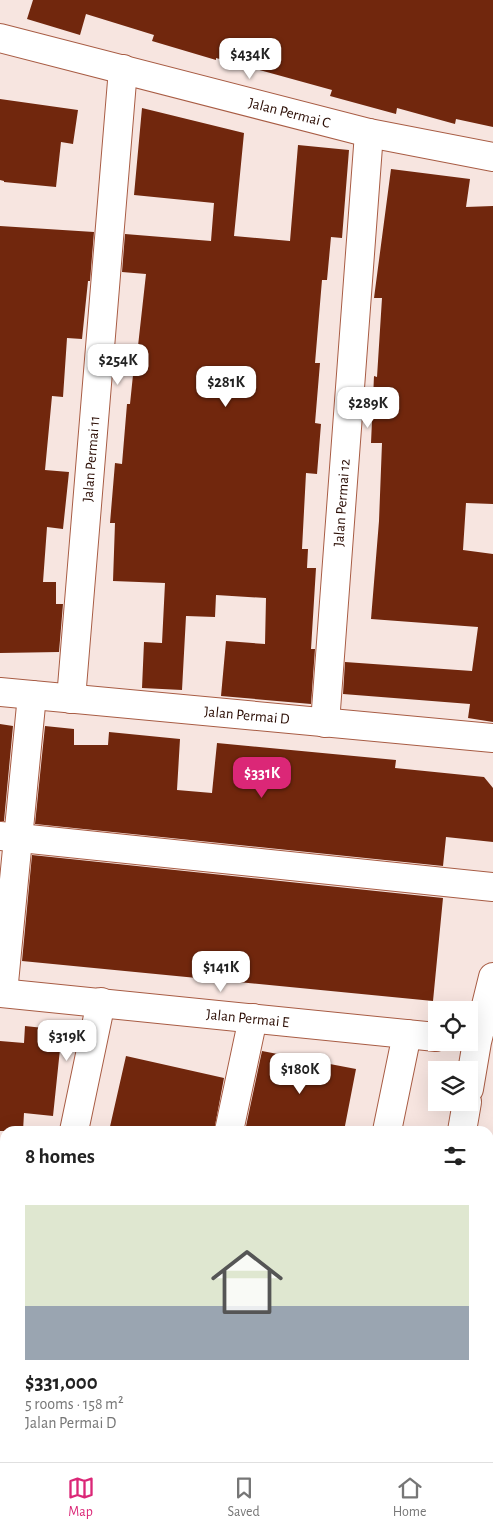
<!DOCTYPE html>
<meta charset="utf-8">
<style>
:root{--surface:#fff;--page:#f6f6f6;--text:#222;--muted:#767676;--line:#e0e0e0;--accent:#db2777}
body{margin:0;font-family:"Alegreya Sans",sans-serif;background:var(--page);color:var(--text);height:100vh;display:flex;flex-direction:column;font-size:19px;white-space:nowrap}
*{box-sizing:border-box;margin:0}
p{font-size:16px;color:var(--muted)}
.icon{flex:none;width:28px;height:28px;fill:none;stroke:currentColor;stroke-width:2;stroke-linecap:round;stroke-linejoin:round}
.map{position:relative;flex:1;overflow:hidden}
.sheet{position:absolute;left:0px;top:1126px;width:494px;height:336px;display:flex;flex-direction:column;background:var(--surface);border-radius:15px 15px 0 0;box-shadow:0 5px 20px #0002}
.sheet>*{flex:none}
.tools{position:absolute;left:428px;top:1001px;display:grid;gap:10px}
.tools a{display:grid;place-items:center;width:50px;height:50px;border-radius:0px;background:var(--surface);box-shadow:0 5px 20px #0002;font-size:25px}
.price{position:absolute;translate:-50% -42px;padding:0 11px;border-radius:10px;background:#fff;color:#222;font-size:16px;line-height:32px;filter:drop-shadow(0 1px 2px #0008)}
.price::after{content:'';position:absolute;left:50%;top:30px;width:15px;height:11px;margin-left:-8px;background:inherit;clip-path:polygon(0 0,100% 0,50% 100%)}
.price.current{background:var(--accent);color:#fff}
ul{padding:0;list-style:none}
li{display:grid;align-content:center;gap:10px;height:265px;padding:0 25px}
li+li{border-top:1px solid var(--line)}
li span{display:grid;place-items:center;height:155px;border-radius:0px;color:#555}
li>.icon{margin-inline-start:auto}
span .icon{width:90px;height:90px;fill:#fffc;stroke-width:1}
li b{font-size:21px}
h2{display:flex;justify-content:space-between;align-items:center;height:60px;padding:0 25px;font-size:21px}
.tab-bar{display:flex;justify-content:space-around;align-items:center;height:70px;border-top:1px solid var(--line);background:var(--surface);font-size:14px;color:var(--muted)}
.tab-bar a{display:grid;justify-items:center;gap:2px}
.tab-bar .current{color:var(--accent)}
.map>svg:first-child{display:block}
</style>
<div class="map">
<svg width="493" height="1462" viewBox="0 0 493 1462">
<rect width="100%" height="100%" fill="#f7e5e0"/>
<path fill="#71270d" d="M 33,0 L 493,0 L 493,127 L 456,119 L 455,124 L 397,108 L 396,114 L 330,96 L 332,90 L 216,58 L 216,60 L 152,41 L 154,35 L 86,14 L 80,35 L 27,19 Z
M 0,99 L 78,110 L 73,144 L 61,142 L 56,187 L 4,182 L 4,181 L 0,180 Z
M 142,108 L 244,133 L 234,236 L 290,241 L 298,145 L 349,150 L 342,238 L 331,237 L 327,280 L 322,280 L 315,363 L 320,363 L 315,423 L 321,424 L 317,474 L 306,473 L 302,549 L 308,549 L 307,568 L 316,568 L 311,649 L 315,649 L 311,704 L 221,696 L 226,641 L 265,644 L 266,598 L 216,595 L 215,617 L 186,616 L 182,690 L 142,688 L 144,642 L 162,643 L 165,583 L 113,581 L 115,523 L 110,523 L 115,463 L 122,464 L 127,404 L 130,404 L 136,346 L 138,346 L 146,274 L 122,272 L 125,234 L 211,241 L 214,203 L 134,195 Z
M 391,169 L 470,179 L 466,207 L 493,206 L 493,504 L 466,503 L 463,550 L 493,554 L 493,722 L 468,718 L 470,704 L 343,694 L 345,662 L 472,671 L 478,627 L 371,619 L 379,521 L 382,443 L 371,443 L 374,376 L 377,377 L 382,298 L 374,298 Z
M 0,226 L 94,232 L 90,281 L 88,281 L 82,339 L 67,338 L 63,397 L 52,396 L 45,470 L 69,472 L 63,529 L 47,527 L 43,582 L 56,582 L 56,604 L 63,604 L 59,652 L 0,653 Z
M 0,724 L 13,726 L 4,821 L 0,821 Z
M 45,726 L 74,729 L 74,745 L 108,745 L 109,732 L 180,739 L 177,790 L 212,793 L 217,743 L 396,760 L 395,768 L 484,777 L 493,788 L 493,842 L 446,837 L 443,866 L 35,824 Z
M 32,855 L 443,898 L 433,1001 L 22,961 Z
M 25,1026 L 62,1030 L 53,1116 L 24,1113 L 23,1131 L 0,1131 L 0,1041 L 24,1043 Z
M 262,1051 L 356,1069 L 344,1131 L 245,1131 Z
M 126,1056 L 224,1078 L 214,1131 L 109,1131 Z"/>
<g fill="none" stroke-linecap="round" stroke-linejoin="round">
<g stroke="#a85c44" stroke-width="30">
<g id="minor">
<path id="s1" d="M 0,38 L 369,133 L 493,157"/>
<path id="s2" d="M 0,692 L 493,738"/>
<path id="s3" d="M 71,699 L 123,69"/>
<path id="s4" d="M 325,723 L 369,133"/>
<path d="M 0,836 L 493,887"/>
<path id="s5" d="M 0,993 L 436,1037"/>
<path d="M 3,993 L 32,695"/>
<path d="M 469,1089 L 477,1042 L 493,977"/>
<path d="M 74,1131 L 101,1002"/>
<path d="M 229,1131 L 253,1018"/>
<path d="M 387,1131 L 407,1034"/>
<path d="M 462,1131 L 467,1102"/>
<path d="M 489,1189 L 493,1189"/>
<path d="M 1,1462 L 5,1444"/>
<path d="M 155,1462 L 156,1458"/>
<path d="M 321,1462 L 322,1458"/>
<path d="M 390,1462 L 391,1458"/>
</g>
</g>
<use href="#minor" stroke="#fff" stroke-width="28"/>
</g>
<g text-anchor="middle" dominant-baseline="central" stroke-width="5" stroke-linejoin="round" paint-order="stroke">
<g font-size="15" fill="#2b0d04" stroke="#f7e5e0">
<text stroke="none"><textPath href="#s1" startOffset="299">Jalan Permai C</textPath></text>
<text stroke="none"><textPath href="#s3" startOffset="241">Jalan Permai 11</textPath></text>
<text stroke="none"><textPath href="#s4" startOffset="221">Jalan Permai 12</textPath></text>
<text stroke="none"><textPath href="#s2" startOffset="248">Jalan Permai D</textPath></text>
<text stroke="none"><textPath href="#s5" startOffset="249">Jalan Permai E</textPath></text>
</g>
</g>
</svg>
<div class="tools">
<a><svg class="icon" aria-label="locate" viewBox="0 0 24 24"><circle cx="12" cy="12" r="6"/><path d="M12 2v4M12 18v4M2 12h4M18 12h4"/></svg></a>
<a><svg class="icon" aria-label="layers" viewBox="0 0 24 24"><path d="M12 4l9 5-9 5-9-5zM3 14l9 5 9-5"/></svg></a>
</div>
<b class="price" style="left:250px;top:80px">$434K</b>
<b class="price" style="left:118px;top:386px">$254K</b>
<b class="price" style="left:226px;top:408px">$281K</b>
<b class="price" style="left:368px;top:429px">$289K</b>
<b class="price current" style="left:262px;top:799px">$331K</b>
<b class="price" style="left:221px;top:993px">$141K</b>
<b class="price" style="left:67px;top:1062px">$319K</b>
<b class="price" style="left:300px;top:1095px">$180K</b>
<section class="sheet">
<h2>8 homes<svg class="icon" aria-label="filters" viewBox="0 0 24 24"><path d="M4 7h16M4 17h16"/><circle cx="9" cy="7" r="2"/><circle cx="15" cy="17" r="2"/></svg></h2>
<ul>
<li><span style="background:linear-gradient(#dfe7d0 65%,#9aa5b1 0)"><svg class="icon" aria-label="home" viewBox="0 0 24 24"><path d="M3 11l9-7 9 7M6 9v11h12V9"/></svg></span><div><b>$331,000</b><p>5 rooms · 158 m²</p><p>Jalan Permai D</p></div></li>
</ul>
</section>
</div>
<nav class="tab-bar">
<a class="current"><svg class="icon" aria-label="map" viewBox="0 0 24 24"><path d="M3 6l6-2 6 2 6-2v14l-6 2-6-2-6 2zM9 4v14M15 6v14"/></svg>Map</a>
<a><svg class="icon" aria-label="saved" viewBox="0 0 24 24"><path d="M7 4h10v16l-5-4-5 4z"/></svg>Saved</a>
<a><svg class="icon" aria-label="home" viewBox="0 0 24 24"><path d="M3 11l9-7 9 7M6 9v11h12V9"/></svg>Home</a>
</nav>
